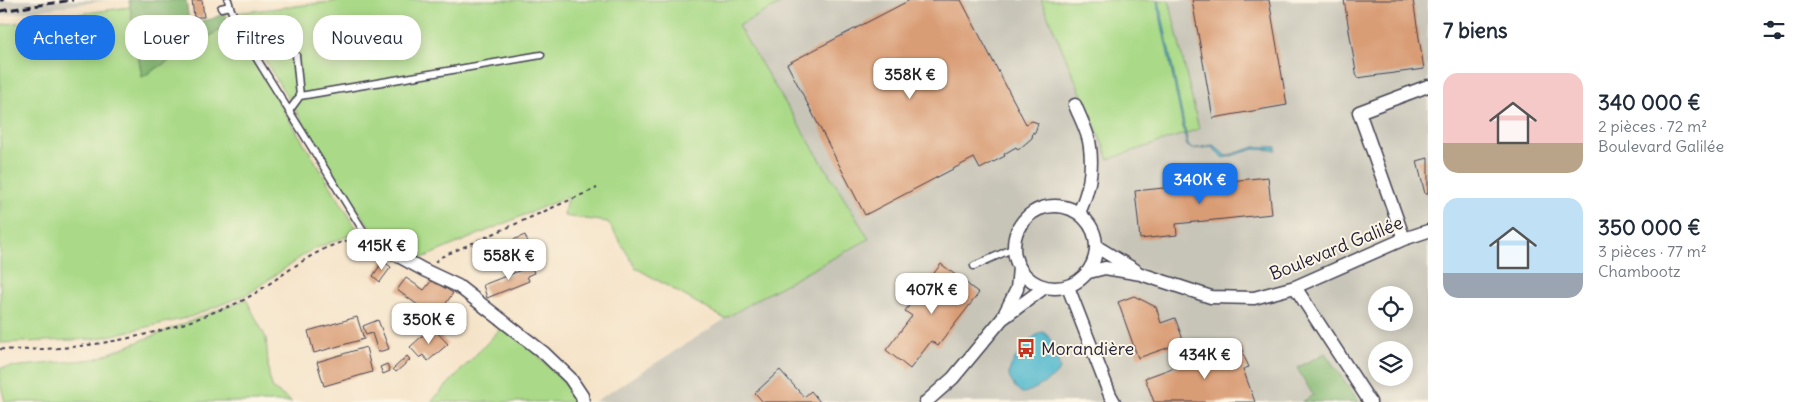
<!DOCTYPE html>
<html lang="fr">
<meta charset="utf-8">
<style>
:root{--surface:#fff;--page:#f2f2f3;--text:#1f2937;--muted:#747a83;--accent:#1a73e8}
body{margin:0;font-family:Delius,sans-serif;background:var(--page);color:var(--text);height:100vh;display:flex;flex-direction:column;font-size:19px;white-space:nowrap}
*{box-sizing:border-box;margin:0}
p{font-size:16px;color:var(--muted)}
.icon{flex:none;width:28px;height:28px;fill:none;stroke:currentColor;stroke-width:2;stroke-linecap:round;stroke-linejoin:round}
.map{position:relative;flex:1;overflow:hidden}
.details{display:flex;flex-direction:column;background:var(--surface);width:375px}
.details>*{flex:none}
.guide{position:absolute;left:15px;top:15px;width:475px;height:45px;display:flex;gap:10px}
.buttons{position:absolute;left:1368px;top:286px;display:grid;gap:10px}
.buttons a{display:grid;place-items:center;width:45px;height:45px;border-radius:50%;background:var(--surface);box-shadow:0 2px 12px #0003;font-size:25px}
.price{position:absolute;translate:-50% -42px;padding:0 11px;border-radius:10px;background:#fff;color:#222;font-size:16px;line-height:32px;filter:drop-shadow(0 1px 2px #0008)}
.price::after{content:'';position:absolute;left:50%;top:30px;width:15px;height:11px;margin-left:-8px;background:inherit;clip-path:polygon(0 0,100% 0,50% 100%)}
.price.active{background:var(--accent);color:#fff}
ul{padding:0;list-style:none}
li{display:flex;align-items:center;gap:15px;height:125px;padding:0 15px}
li span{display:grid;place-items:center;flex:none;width:140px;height:100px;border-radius:15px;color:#555}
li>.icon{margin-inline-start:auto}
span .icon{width:60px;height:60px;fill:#fffc;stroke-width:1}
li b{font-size:21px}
h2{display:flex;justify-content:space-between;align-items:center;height:60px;padding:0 15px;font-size:21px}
.chip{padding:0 18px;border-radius:20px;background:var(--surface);box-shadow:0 2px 12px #0003;font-size:18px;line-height:45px}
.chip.active{background:var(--accent);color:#fff}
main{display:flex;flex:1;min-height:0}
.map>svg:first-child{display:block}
</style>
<main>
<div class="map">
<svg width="1428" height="402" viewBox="0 0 1428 402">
<rect width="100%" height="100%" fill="#fcf5e5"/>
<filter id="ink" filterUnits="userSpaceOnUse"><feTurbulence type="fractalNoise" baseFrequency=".02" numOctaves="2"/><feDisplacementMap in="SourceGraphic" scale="10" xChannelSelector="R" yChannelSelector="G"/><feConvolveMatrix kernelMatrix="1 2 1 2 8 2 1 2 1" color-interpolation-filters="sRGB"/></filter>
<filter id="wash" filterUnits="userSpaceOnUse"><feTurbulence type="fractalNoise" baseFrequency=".0096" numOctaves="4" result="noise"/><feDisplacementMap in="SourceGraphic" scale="20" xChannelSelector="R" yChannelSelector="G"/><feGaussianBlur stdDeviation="1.12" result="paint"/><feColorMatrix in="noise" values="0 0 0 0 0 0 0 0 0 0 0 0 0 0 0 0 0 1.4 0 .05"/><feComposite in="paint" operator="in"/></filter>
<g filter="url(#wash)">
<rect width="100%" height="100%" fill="#f5e3c8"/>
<path fill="#c7c5b8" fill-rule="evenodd" d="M 0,0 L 108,0 L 0,16 Z
M 788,0 L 1041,0 L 1109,158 L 1199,129 L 1169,0 L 1428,0 L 1428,402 L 594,402 L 754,301 L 869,239 L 738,26 ZM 1376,295 L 1404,295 L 1404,322 L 1376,322 ZM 1376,350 L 1404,350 L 1404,378 L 1376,378 Z"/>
<path fill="#aada88" stroke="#667e62" d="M 347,0 L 788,0 L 738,26 L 869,239 L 754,301 L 725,319 L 636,268 L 608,222 L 564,216 L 567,197 L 420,259 L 375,234 L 346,193 L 236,13 Z
M 1041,0 L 1169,0 L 1199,129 L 1109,159 Z
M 130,7 L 142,77 L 230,24 L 359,232 L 311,250 L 248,294 L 190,317 L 95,339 L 0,343 L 0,25 Z
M 246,299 L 266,338 L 269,376 L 273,389 L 292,402 L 5,402 L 0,383 L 0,368 L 95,359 Z
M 506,323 L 583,402 L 431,402 Z"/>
<path fill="#87ba74" stroke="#546e58" d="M 129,0 L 186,0 L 189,23 L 212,19 L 224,13 L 230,24 L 142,77 Z
M 1325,353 L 1359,402 L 1302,402 L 1313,395 L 1297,368 Z"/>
<path fill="#4fb8cd" stroke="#386d84" d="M 1157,0 L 1159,0 L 1188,145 L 1192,149 L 1213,145 L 1226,156 L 1255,147 L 1276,147 L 1276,150 L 1254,149 L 1224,158 L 1212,147 L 1192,149 L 1187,146 Z
M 1043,332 C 1053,337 1057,358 1060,369 C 1056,377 1031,393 1022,393 C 1017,390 1009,381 1009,374 C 1009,362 1032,334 1043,332 Z"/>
<g id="blocks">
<path fill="#d99d76" d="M 192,0 L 202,0 L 204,17 L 194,17 Z
M 910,0 L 961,0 L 1026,124 L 1032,121 L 1038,123 L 1035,133 L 1033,132 L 1032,138 L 1018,150 L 1016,147 L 1004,154 L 1005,156 L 980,169 L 974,158 L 865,215 L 787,64 Z
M 1192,0 L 1269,0 L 1287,105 L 1213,118 Z
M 1344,0 L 1413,0 L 1424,69 L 1357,78 Z
M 1428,158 L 1428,194 L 1425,194 L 1417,161 Z
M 1268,177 L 1272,214 L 1176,224 L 1177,235 L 1140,239 L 1135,191 Z
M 525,235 L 529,245 L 517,250 L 513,240 Z
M 383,261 L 391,267 L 380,282 L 373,276 Z
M 529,261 L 534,273 L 527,276 L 529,281 L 487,298 L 483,285 L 524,269 L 522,264 Z
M 941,264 L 979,293 L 938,346 L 931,341 L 910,369 L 886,350 L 912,316 L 905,311 Z
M 406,278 L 424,290 L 432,280 L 453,293 L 436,318 L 397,290 Z
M 1134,296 L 1156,307 L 1161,323 L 1175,318 L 1184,342 L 1138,358 L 1118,302 Z
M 357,317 L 364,339 L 314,353 L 308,331 Z
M 378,320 L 389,349 L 378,352 L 372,333 L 366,335 L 363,326 Z
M 432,327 L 448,344 L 428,361 L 423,355 L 420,358 L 410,347 Z
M 1235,345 L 1236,348 L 1242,346 L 1244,352 L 1242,352 L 1249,367 L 1243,369 L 1255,402 L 1154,402 L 1145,378 Z
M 366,347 L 372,372 L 324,386 L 317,362 Z
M 407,356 L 410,360 L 396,372 L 393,369 Z
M 387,364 L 390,371 L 383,374 L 380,367 Z
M 780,370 L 804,397 L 811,391 L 820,402 L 763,402 L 755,393 Z"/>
</g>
</g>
<g filter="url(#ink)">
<use href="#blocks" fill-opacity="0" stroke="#423f50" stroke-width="1"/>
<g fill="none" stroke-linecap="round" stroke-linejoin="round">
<g stroke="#423f50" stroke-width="9">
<path id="service" d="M 228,0 L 231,10 L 244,38 L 369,240
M 221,8 L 230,6
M 296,55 L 300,96
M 289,111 L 300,96 L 541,55
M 974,266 L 1014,248"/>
</g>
<g stroke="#423f50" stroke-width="15">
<path id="minor" d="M 1075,105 C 1080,118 1089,133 1090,147 C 1093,172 1089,190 1079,213
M1014 247a41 41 0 1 1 82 0a41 41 0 1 1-82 0Z
M 1404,239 L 1359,112 L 1428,86
M 369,240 L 424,270 L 458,286 L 544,353 L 570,378 L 582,396 L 583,402
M 1097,247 L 1135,270
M 1089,272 L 1105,268 L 1141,274 L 1211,297 L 1254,298 L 1295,287 L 1404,239 L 1428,231
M 1068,287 L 1110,395 L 1114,402
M 1295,287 L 1370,402
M 1004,315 L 1017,289 L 1019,268
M 926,402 L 953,378 L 1002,319 L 1045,287"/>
</g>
<path stroke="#423f50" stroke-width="2" stroke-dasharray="4 4" stroke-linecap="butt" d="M 435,262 L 441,257 L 597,188
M 0,349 C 21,351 40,349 61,348 C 115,343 168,332 219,310 C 228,307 238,303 247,298 C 279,280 319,242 356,240"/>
<use href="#service" stroke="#fff" stroke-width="6"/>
<use href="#minor" stroke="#fff" stroke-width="12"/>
<path stroke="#22223b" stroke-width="3" stroke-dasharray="8 4" stroke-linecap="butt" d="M 0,0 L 4,0
M 0,11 L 73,0"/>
</g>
</g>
<defs>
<g id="bus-bare" transform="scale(1.5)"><path d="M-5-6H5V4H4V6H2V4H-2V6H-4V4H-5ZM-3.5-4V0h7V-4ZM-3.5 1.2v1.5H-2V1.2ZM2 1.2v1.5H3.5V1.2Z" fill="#c8321e" stroke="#fcf5e5" stroke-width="2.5" paint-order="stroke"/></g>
</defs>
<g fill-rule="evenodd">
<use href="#bus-bare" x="1026" y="348"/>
</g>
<g text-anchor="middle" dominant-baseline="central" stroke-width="4" stroke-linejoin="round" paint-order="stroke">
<g font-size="18" fill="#22223b" stroke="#fcf5e5">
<text transform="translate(1336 248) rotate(-22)">Boulevard Galilée</text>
</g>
<g font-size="18" fill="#22223b" stroke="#fcf5e5" text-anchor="start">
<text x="1041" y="348">Morandière</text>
</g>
</g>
</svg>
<div class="buttons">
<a><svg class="icon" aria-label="locate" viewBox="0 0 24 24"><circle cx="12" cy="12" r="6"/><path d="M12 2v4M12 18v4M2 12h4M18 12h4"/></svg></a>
<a><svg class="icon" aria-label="layers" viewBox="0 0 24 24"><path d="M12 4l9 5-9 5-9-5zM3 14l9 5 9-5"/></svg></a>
</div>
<b class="price" style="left:910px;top:100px">358K €</b>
<b class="price active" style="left:1200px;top:205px">340K €</b>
<b class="price" style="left:382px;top:271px">415K €</b>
<b class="price" style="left:509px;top:281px">558K €</b>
<b class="price" style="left:932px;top:315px">407K €</b>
<b class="price" style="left:429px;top:345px">350K €</b>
<b class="price" style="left:1205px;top:380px">434K €</b>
<div class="guide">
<a class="chip active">Acheter</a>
<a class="chip">Louer</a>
<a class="chip">Filtres</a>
<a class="chip">Nouveau</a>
</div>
</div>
<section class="details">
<h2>7 biens<svg class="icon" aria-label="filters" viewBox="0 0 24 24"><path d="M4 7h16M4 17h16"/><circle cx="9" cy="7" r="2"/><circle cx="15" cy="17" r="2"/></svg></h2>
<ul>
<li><span style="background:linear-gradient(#f6c9c9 70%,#b9a48a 0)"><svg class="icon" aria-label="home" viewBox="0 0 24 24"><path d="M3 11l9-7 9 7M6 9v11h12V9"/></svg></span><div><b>340 000 €</b><p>2 pièces · 72 m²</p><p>Boulevard Galilée</p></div></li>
<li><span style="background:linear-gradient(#bfe0f5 75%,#9aa5b1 0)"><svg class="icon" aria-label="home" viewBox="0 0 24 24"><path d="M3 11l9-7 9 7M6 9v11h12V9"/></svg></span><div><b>350 000 €</b><p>3 pièces · 77 m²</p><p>Chambootz</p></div></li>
</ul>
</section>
</main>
